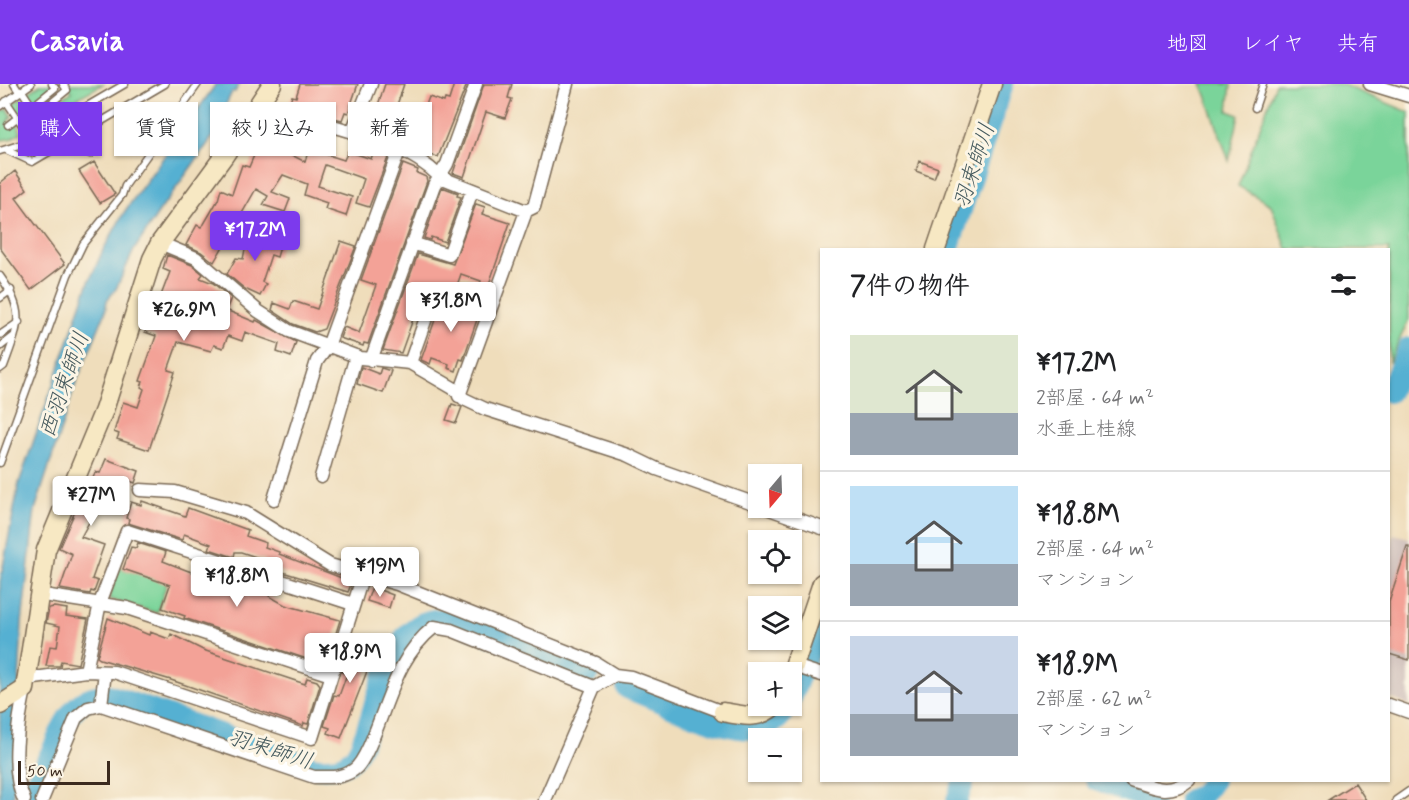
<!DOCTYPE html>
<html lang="ja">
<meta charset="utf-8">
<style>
:root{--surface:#fff;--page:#f2f2f2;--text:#202124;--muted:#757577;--line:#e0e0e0;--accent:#7c3aed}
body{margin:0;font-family:Mynerve,"Klee One",sans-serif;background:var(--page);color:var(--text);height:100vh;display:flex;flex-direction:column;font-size:22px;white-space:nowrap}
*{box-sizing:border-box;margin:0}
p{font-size:20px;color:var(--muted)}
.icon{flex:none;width:33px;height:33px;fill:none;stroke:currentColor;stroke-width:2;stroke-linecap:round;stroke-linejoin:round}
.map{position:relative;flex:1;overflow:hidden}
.drawer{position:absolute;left:820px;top:164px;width:570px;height:534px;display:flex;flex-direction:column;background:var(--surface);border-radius:0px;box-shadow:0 2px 4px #0004}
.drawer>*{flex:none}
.guide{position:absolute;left:18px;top:18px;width:570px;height:54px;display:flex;gap:12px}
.needle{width:39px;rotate:199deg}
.controls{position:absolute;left:748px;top:380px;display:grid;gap:12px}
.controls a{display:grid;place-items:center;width:54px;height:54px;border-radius:0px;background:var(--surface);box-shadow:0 2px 4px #0004;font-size:30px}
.scale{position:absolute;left:18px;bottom:15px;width:92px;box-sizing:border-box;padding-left:6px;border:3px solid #3b2a1e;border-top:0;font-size:16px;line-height:21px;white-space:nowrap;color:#3b2a1e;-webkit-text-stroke:4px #fcf5e5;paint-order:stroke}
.price{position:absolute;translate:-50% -51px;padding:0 14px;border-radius:6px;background:#fff;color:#222;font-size:20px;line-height:39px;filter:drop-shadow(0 2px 3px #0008)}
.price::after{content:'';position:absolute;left:50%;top:36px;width:18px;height:14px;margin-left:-9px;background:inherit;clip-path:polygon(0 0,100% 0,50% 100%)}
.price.on{background:var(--accent);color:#fff}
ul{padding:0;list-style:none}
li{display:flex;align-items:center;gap:18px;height:150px;padding:0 30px}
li+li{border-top:2px solid var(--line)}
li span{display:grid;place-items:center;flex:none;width:168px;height:120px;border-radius:0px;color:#555}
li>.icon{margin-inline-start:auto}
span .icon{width:72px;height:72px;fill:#fffc;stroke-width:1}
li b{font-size:26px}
h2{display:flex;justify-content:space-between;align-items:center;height:72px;padding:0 30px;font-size:26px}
.chip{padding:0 21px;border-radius:0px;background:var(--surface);box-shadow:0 2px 4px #0004;font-size:21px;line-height:54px}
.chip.on{background:var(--accent);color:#fff}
header{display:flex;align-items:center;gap:36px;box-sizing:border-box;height:84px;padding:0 30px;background:var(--accent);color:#fff}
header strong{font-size:28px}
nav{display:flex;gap:33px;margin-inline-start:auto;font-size:21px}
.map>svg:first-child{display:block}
</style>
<header>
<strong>Casavia</strong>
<nav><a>地図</a><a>レイヤ</a><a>共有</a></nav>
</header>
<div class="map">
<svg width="1409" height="716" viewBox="0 0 1409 716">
<rect width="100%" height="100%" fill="#fcf5e5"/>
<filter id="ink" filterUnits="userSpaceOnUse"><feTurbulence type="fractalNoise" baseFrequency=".0167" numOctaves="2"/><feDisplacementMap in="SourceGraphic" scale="12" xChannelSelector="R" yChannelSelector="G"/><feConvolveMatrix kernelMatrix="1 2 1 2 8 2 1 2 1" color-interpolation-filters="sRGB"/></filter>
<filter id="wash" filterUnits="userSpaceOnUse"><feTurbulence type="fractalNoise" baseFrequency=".008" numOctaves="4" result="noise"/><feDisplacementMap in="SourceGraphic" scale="24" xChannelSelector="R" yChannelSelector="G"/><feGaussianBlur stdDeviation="1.35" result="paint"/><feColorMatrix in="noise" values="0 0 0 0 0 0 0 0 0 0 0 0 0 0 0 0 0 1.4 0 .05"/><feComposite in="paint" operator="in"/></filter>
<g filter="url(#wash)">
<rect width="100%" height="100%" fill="#efddbb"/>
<path fill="#cfc0bb" d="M 1394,450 L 1409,454 L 1409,621 L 1389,614 L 1389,471 Z"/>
<path fill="#7ad49a" stroke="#5a7f5c" stroke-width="1.5" d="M 41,0 L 51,0 L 53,4 L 36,16 L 47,33 L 45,35 L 27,10 Z
M 67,0 L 103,0 L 58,25 L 55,18 L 72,8 Z
M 1202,0 L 1231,0 L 1228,27 L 1239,31 L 1229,77 Z
M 1276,0 L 1341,0 L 1409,28 L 1409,235 L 1389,279 L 1389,165 L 1287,165 L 1271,121 L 1238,102 Z
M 21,14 L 29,21 L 23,28 L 25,31 L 32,28 L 38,37 L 30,44 L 13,24 L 14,19 Z
M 7,25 L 12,32 L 7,39 L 10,43 L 18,40 L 21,49 L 10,55 L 0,56 L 0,28 Z
M 118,483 L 167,499 L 157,529 L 109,515 Z"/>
<path fill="#54b0d2" stroke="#486d78" stroke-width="1.5" d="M 216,0 L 239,0 L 235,8 L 232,8 L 216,41 L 219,44 L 159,128 L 134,166 L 116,205 L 107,216 L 105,229 L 76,299 L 35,426 L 22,539 L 13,716 L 0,716 L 0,498 L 19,399 L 88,200 L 103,166 L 125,127 Z"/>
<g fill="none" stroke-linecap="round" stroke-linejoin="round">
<path stroke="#54b0d2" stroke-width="22" d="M 948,165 L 1003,0
M 1389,308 L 1409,264
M 627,604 C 658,616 725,648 756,645 C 771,643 782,634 788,621
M 792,612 L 822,530
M 1096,696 L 1153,716
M 28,715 C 35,697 45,682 53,665 C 65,638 75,610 108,611 L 313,683 C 326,685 342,685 352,675 C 361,667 364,653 368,642 C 382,601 395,527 451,536 L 589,589
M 957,716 L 964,696
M 1190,716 L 1202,711 L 1213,696"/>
</g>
<g id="blocks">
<path fill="#f3a297" d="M 300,0 L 358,0 L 348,29 L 345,28 L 342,36 L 312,28 L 307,30 L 305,37 L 286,30 L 292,12 L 296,13 Z
M 385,0 L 404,0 L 397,21 L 423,29 L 429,13 L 444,18 L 445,15 L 449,16 L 454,0 L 467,0 L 438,73 L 424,69 L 428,58 L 367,42 L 371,22 L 377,24 Z
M 484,0 L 512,0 L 508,14 L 512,15 L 505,34 L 486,28 L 464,93 L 453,89 Z
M 261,55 L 305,78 L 310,61 L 323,65 L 322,69 L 344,76 L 348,67 L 371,75 L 374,66 L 389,71 L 369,123 L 356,119 L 364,95 L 325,81 L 318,102 L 352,113 L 346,132 L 325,125 L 327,119 L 304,111 L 307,100 L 283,91 L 272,108 L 290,115 L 285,128 L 263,121 L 268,112 L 256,105 L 214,178 L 201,168 L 186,161 L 197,141 L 201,143 L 204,140 L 218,116 L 221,105 L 232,110 L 242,81 L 249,83 Z
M 919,77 L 938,84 L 934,94 L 916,87 Z
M 94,78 L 115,110 L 100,119 L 79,87 Z
M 403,80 L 418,86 L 417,89 L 426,93 L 427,97 L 368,260 L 364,259 L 363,262 L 340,254 L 344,243 L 359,249 L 363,238 L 376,201 L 361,196 Z
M 15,87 L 27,105 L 16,114 L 65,180 L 31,206 L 0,164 L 0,99 Z
M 442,103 L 458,109 L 457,112 L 461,113 L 445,158 L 431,153 L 430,156 L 424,154 Z
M 476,120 L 485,123 L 482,130 L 510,139 L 487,206 L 479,203 L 481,197 L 461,190 L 452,216 L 423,207 L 401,269 L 383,266 L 418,170 L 453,180 Z
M 272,149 L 283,153 L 277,173 L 271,171 L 262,198 L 266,200 L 260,212 L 245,205 L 227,190 L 236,174 L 243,175 L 248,152 L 261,155 L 263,150 L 271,153 Z
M 341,157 L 356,162 L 324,245 L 315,248 L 293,240 L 272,226 L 274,219 L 290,225 L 293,217 L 317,225 Z
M 167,171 L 192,181 L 203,190 L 200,194 L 213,199 L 231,214 L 226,226 L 255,238 L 256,236 L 296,258 L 291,273 L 277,268 L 279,260 L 245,248 L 242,257 L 228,252 L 223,264 L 214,261 L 211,267 L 178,258 L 168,286 L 175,288 L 149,366 L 117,355 L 119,350 L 114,348 L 123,318 L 138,323 L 144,305 L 141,303 L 143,298 L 140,297 L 156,252 L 145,248 L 156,213 L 160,214 L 170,188 L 163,185 Z
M 443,213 L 480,227 L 463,276 L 460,275 L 456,287 L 448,284 L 449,280 L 432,274 L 430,280 L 421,276 Z
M 361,283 L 379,290 L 381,284 L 391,287 L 383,309 L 357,300 Z
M 452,320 L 462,323 L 456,339 L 446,336 Z
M 106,375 L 139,387 L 135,399 L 127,396 L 121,410 L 109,414 L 107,419 L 101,416 L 81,453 L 104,461 L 92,495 L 98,497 L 94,508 L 91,507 L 90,510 L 60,505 L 72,470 L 59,464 L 77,423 L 96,388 L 100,389 Z
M 142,417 L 185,432 L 188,424 L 248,446 L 246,452 L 266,459 L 265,463 L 279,468 L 279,470 L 352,498 L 348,508 L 263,482 L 265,476 L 241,468 L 235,468 L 234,473 L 209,465 L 211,460 L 184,450 L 182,456 L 128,439 L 129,435 L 126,434 L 131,418 L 141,421 Z
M 138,459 L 166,468 L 163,477 L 186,486 L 232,503 L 233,499 L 254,504 L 270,510 L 269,512 L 285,521 L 340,536 L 328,575 L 325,574 L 323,579 L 307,575 L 184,534 L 185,532 L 162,524 L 170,501 L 123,485 L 131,463 L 136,464 Z
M 1407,463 L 1409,463 L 1409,576 L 1389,570 L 1389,518 Z
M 372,503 L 393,511 L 389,524 L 367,517 Z
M 54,523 L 67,525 L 66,532 L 88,535 L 78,580 L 61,577 L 60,582 L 46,582 L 50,562 L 57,563 L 60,542 L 46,539 L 49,524 Z
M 108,534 L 149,551 L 150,548 L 169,555 L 171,550 L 203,566 L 305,600 L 307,594 L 317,597 L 320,601 L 308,640 L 304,639 L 303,642 L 171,596 L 100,575 L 97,573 Z
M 354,551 L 378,559 L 341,654 L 328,649 L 330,644 L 324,642 L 334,611 L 339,612 L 347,590 L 341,588 Z
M 1355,699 L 1366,716 L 1328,716 Z"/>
</g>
</g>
<g filter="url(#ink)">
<use href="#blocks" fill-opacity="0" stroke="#7a6955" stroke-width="1.5"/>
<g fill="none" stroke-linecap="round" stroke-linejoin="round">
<g stroke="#7a6955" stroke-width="9">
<path id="lane" d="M 14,0 L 19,8
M 52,0 L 55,4 L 39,17 L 54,41
M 22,7 L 47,45
M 6,17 L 31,54
M 0,22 L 31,0
M 126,23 L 131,31 L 151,42 L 158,40 L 163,25 L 170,24 L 178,28
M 1255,24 L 1263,0
M 24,29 L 33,23
M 62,37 L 50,20 L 67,6 L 63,0
M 8,41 L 17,34
M 137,45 L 156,59
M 79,50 L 90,70
M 6,66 L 32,78 L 165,0
M 0,67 L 22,60 L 125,0
M 0,192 C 27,229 18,243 4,282 L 0,285
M 0,214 L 11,206
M 0,251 L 19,238
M 0,263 L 14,252
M 0,379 L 68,191 L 83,160 L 122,111 L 125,102 L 198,0
M 1396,716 L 1409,707"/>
</g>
<g stroke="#7a6955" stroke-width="15">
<path id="street" d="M 1370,0 L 1409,12
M 313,36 C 357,50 406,59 440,93 L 526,127
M 352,48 L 371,0
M 160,159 L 196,174 L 258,227 L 289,247 L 361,274 L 410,279 L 453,304 L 464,315 L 485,325 L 628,371 L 657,385 L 759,421
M 412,159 L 449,171 L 472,107
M 371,276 L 434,101 L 447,80 L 476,0
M 410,279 L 432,217
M 459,312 L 524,133 L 526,127 L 534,123 L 567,0
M 321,393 L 356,272
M 140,406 L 175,408 L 246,429 L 330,481 L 397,500 L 596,579 L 615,591
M 274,415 L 317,277 L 328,262 L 400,64
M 764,423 L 822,444
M 37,510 L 127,524 L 331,591
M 794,582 L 822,591
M 86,587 L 100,519 L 127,447 L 353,520
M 27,595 L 86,587 L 114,588 L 312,654 L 363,491
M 101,621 L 105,588
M 1389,621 L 1409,628
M 1131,696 C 1153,703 1169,712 1189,696
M 24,716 C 10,684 18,638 25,605
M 42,716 L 76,634 L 88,624 L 101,621 L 314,693 C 329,693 345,695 357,683 C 366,673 371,658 376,646 C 391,608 401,569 434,543 L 451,546 L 594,603
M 545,716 L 594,603 L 615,591 L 631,593 L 723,628"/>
</g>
<g stroke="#7a6955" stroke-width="21">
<path id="secondary" d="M 936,165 L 992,0
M 792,588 L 822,499
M 0,621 L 25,605 L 46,466 L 104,326 L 152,175 L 160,159 L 224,72 L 272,0
M 723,628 C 743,632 760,636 775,621"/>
</g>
<use href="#lane" stroke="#fff" stroke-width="6"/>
<use href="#street" stroke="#fff" stroke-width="12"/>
<use href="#secondary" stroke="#f7e8c3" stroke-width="18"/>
</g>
</g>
<g text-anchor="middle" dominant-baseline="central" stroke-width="6" stroke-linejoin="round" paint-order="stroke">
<g font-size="22" font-style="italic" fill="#44595d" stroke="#fcf5e5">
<text transform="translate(975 82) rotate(-72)">羽束師川</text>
<text transform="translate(65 301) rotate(-71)">西羽束師川</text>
<text transform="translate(270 666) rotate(17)">羽束師川</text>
</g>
</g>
</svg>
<div class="controls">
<a><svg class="needle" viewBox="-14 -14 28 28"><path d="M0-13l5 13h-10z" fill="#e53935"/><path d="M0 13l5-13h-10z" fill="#757577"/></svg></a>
<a><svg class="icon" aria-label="locate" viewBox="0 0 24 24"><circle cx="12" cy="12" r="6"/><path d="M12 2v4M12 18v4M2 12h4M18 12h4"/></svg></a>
<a><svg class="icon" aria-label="layers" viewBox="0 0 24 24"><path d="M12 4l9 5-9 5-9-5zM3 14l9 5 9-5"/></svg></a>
<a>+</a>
<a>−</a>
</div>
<div class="scale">50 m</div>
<b class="price on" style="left:255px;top:178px">¥17.2M</b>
<b class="price" style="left:451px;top:249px">¥31.8M</b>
<b class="price" style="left:184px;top:258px">¥26.9M</b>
<b class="price" style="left:91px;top:443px">¥27M</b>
<b class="price" style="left:380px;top:514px">¥19M</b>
<b class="price" style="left:237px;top:524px">¥18.8M</b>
<b class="price" style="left:350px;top:600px">¥18.9M</b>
<div class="guide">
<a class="chip on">購入</a>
<a class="chip">賃貸</a>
<a class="chip">絞り込み</a>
<a class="chip">新着</a>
</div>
<section class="drawer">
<h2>7件の物件<svg class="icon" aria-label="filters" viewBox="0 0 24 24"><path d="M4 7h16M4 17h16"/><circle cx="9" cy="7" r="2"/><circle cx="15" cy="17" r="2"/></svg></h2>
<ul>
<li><span style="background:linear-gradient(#dfe7d0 65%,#9aa5b1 0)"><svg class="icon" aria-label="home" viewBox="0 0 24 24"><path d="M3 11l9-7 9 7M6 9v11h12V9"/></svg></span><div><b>¥17.2M</b><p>2部屋 · 64 m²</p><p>水垂上桂線</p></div></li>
<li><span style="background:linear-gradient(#bfe0f5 65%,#9aa5b1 0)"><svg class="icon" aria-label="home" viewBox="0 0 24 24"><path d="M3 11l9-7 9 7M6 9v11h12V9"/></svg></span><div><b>¥18.8M</b><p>2部屋 · 64 m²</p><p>マンション</p></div></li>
<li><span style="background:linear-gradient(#c9d6e8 65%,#9aa5b1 0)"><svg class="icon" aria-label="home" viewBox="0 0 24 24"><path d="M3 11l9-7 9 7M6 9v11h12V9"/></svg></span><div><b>¥18.9M</b><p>2部屋 · 62 m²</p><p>マンション</p></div></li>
</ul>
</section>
</div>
